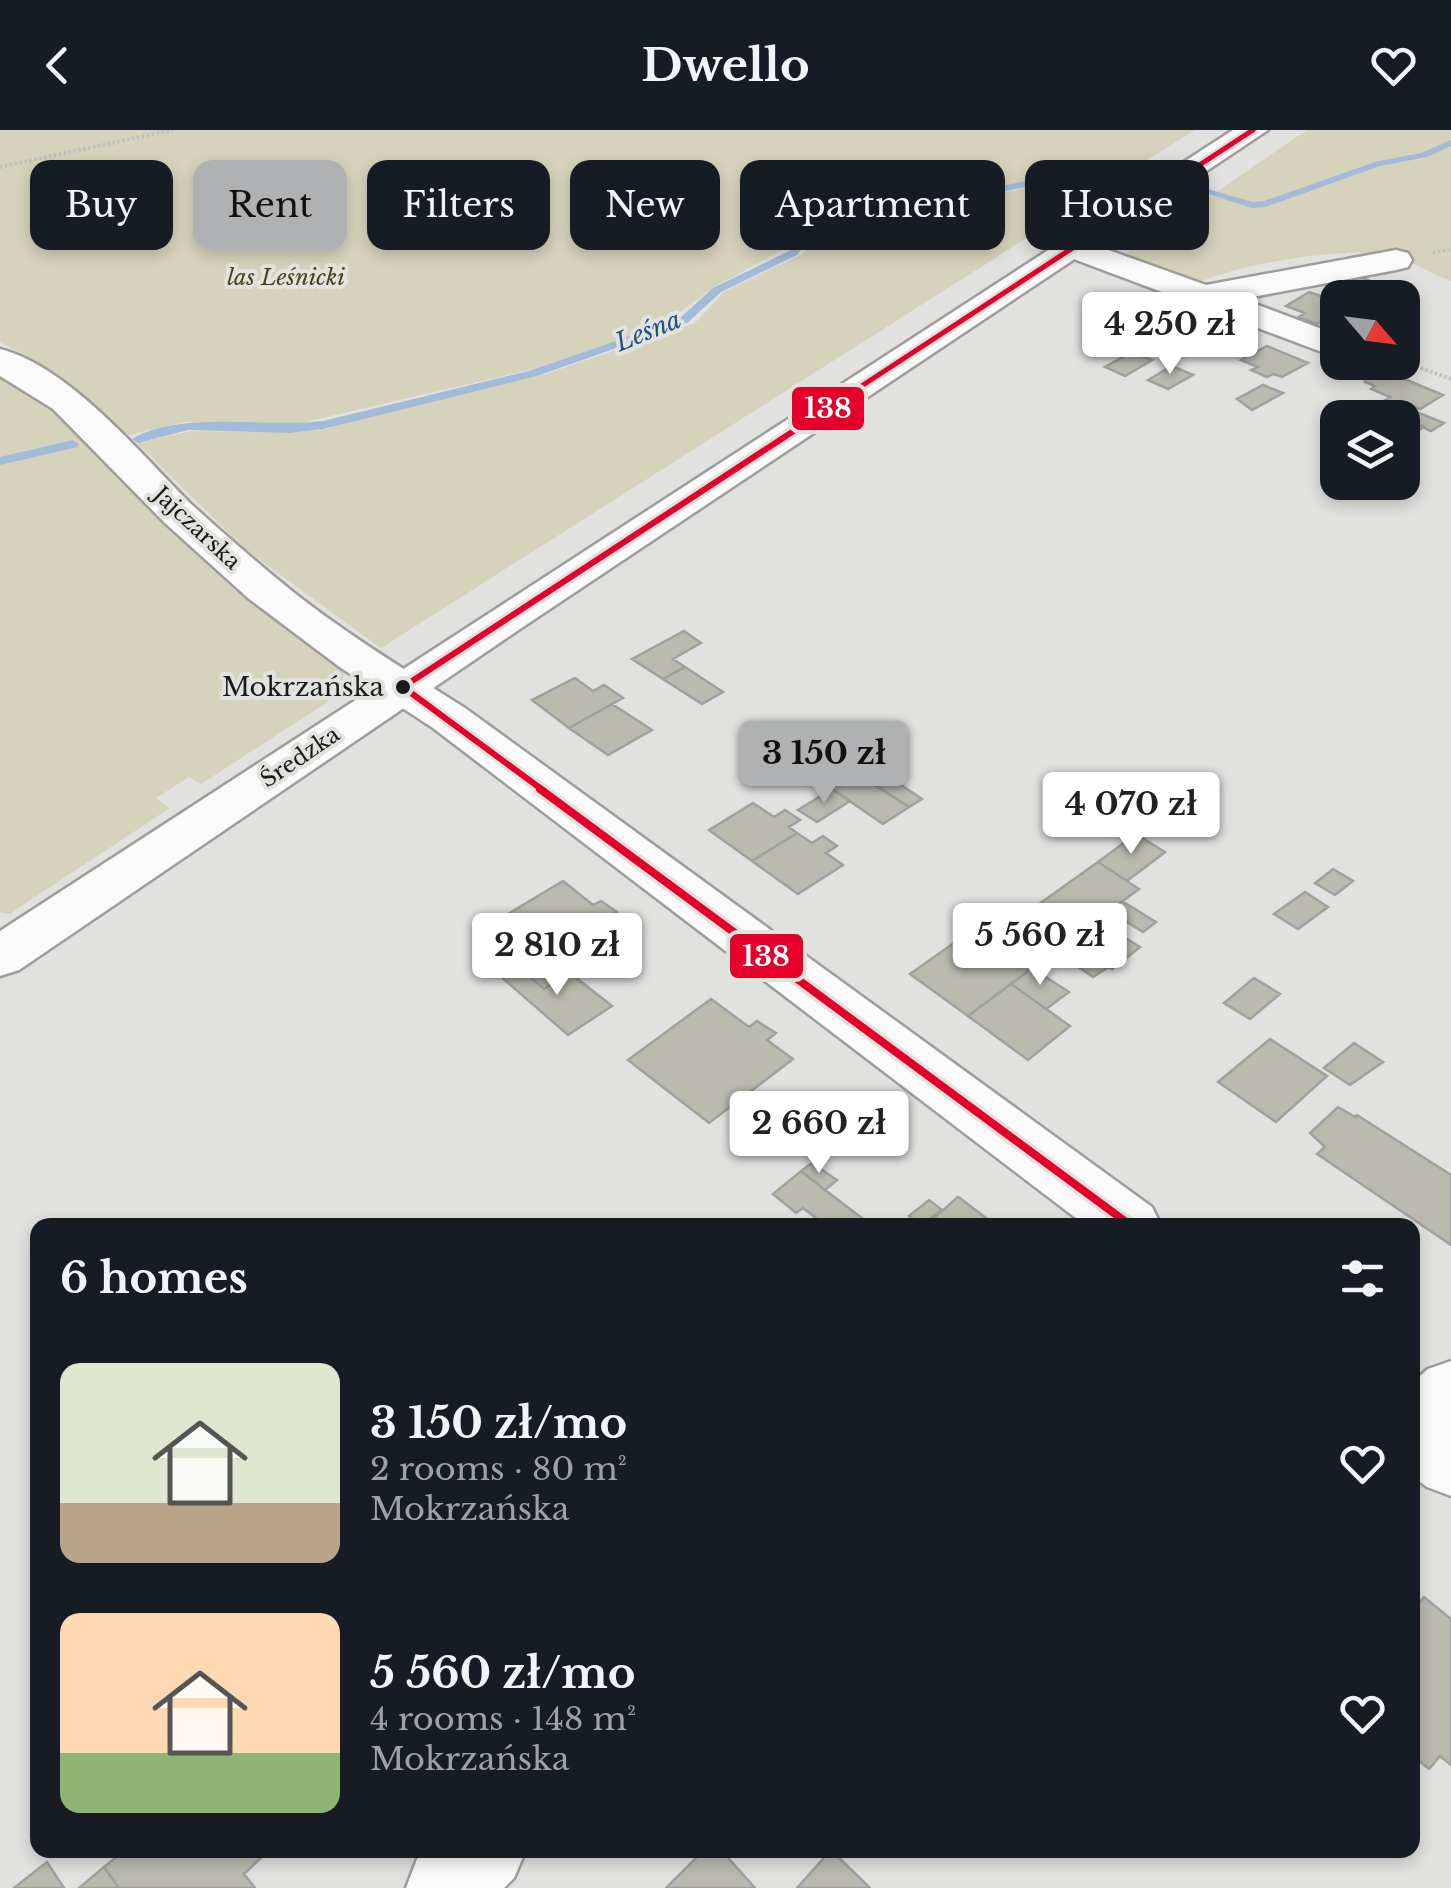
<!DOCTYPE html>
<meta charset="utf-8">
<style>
:root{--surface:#171b24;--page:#20242c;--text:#f1f3f6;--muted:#9ea1a6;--accent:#b0b1b2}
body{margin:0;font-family:"Libre Baskerville",serif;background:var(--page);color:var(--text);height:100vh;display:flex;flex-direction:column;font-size:38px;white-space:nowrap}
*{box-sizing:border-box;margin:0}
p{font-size:32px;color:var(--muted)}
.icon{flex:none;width:55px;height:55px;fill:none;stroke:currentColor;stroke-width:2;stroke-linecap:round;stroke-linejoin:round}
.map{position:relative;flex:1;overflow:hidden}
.panel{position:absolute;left:30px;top:1088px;width:1390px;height:640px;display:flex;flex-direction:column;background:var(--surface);border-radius:20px;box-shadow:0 5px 15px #0003}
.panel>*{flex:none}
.banner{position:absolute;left:30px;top:30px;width:1392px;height:90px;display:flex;gap:20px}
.needle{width:65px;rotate:118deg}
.fabs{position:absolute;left:1320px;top:150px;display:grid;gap:20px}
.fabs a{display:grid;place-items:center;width:100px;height:100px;border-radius:20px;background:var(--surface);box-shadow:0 5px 15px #0003;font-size:50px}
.price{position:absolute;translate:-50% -85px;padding:0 22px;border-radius:10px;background:#fff;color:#222;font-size:32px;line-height:65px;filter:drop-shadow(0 2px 5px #0008)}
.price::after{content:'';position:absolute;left:50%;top:60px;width:30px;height:22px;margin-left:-15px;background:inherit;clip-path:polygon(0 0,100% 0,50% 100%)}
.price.on{background:var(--accent);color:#111}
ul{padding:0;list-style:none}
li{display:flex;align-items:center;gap:30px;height:250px;padding:0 30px}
li span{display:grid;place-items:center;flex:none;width:280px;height:200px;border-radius:20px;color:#555}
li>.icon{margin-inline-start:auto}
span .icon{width:120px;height:120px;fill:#fffc;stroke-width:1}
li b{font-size:42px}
h2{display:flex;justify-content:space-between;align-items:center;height:120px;padding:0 30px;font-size:42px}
.pill{padding:0 35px;border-radius:20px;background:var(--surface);box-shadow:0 5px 15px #0003;font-size:35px;line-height:90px}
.pill.on{background:var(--accent);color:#111}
header{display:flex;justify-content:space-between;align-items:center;height:130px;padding:0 30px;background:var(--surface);font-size:45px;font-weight:700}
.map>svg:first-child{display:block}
</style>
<header><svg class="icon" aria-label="back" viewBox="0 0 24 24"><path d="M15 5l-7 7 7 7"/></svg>Dwello<svg class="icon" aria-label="heart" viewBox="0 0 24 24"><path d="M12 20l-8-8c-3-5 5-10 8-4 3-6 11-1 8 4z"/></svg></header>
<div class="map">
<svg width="1451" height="1758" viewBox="0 0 1451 1758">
<rect width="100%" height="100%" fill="#e1e1df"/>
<path fill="#d5d3bb" d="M 0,0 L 1195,0 L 1136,37 L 1087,36 L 1004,58 L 903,75 L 857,94 L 859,107 L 807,104 L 784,113 L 788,117 L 714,157 L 679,183 L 636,204 L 534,239 L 292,295 L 185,292 L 128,305 L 36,231 L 0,212 Z
M 1307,0 L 1451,0 L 1451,151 C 1430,143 1408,129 1386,125 C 1347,116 1231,135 1196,154 L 1124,125 Z
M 1111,41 L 1126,45 L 381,518 L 246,420 L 137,313 L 192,301 L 291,303 L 327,299 L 407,275 L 543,245 L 695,193 L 724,162 L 802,124 L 809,119 L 804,114 L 872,113 L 877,96 L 912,81 Z
M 0,236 L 58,275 L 247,467 L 343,538 C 346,555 338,562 326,573 L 201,654 L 189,647 L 156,668 L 170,678 L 9,784 L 0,782 Z"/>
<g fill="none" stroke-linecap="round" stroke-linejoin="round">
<path fill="#a1bbd8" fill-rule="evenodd" d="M 1451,10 L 1451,16 L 1427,27 L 1380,36 L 1265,77 L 1252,78 L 1196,60 L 1201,57 L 1252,72 L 1264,71 L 1375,32 L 1421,23 Z
M 1111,34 L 1133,40 L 1128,43 L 1111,40 L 910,80 L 871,97 L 872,107 L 861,113 L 800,114 L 802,118 L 797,125 L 721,162 L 687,193 L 537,246 L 323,299 L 290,303 L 188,300 L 138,313 L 132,309 C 181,280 265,298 323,291 L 529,241 L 679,189 L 713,158 L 789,121 L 790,111 L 801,108 L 859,107 L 862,106 L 862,94 L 907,75 Z
M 73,310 L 79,314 L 77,317 L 0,335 L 0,327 Z"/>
</g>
<path fill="#bbbaaf" stroke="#a0a09e" stroke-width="2.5" d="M 1352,143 L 1391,160 L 1398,164 L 1391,168 L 1362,168 L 1324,153 Z
M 1309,162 L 1338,172 L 1338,195 L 1323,190 L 1317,194 L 1299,187 L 1305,183 L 1286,176 Z
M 1197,187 L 1240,205 L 1211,221 L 1203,217 L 1194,222 L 1172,212 L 1181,208 L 1169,203 Z
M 1267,216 L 1308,233 L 1282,247 L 1273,244 L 1267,247 L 1251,240 L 1258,237 L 1241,230 Z
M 1132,222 L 1152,230 L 1125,246 L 1105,237 Z
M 1172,236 L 1193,245 L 1168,259 L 1148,250 Z
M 1373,244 L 1395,245 L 1443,265 L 1420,279 L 1402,272 L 1396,276 L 1384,271 L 1390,267 L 1371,259 L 1375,256 L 1365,252 L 1364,248 Z
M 1263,255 L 1283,263 L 1252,280 L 1237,269 Z
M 1414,281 L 1444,293 L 1431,301 L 1403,288 Z
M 1402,289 L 1403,288 L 1424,297 L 1402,311 Z
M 684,501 L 701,513 L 673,529 L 685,537 L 675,542 L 663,549 L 632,529 Z
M 685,537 L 723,562 L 702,574 L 663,549 Z
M 575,548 L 593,561 L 604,555 L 623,568 L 569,598 L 532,570 Z
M 612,574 L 652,600 L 608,625 L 569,598 Z
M 841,633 L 862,646 L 909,677 L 883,694 L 816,648 Z
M 889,647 L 922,669 L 909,677 L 876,656 Z
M 832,659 L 850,671 L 817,692 L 798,680 Z
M 1070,663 L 1099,679 L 1076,695 L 1048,678 Z
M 753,673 L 774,687 L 785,680 L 800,690 L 789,697 L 797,703 L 752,731 L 709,700 Z
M 797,703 L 812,713 L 823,706 L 837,716 L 826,723 L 843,735 L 798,764 L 752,731 Z
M 1136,704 L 1165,722 L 1127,751 L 1098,732 Z
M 1098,732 L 1139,759 L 1055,821 L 1014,792 Z
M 1333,739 L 1353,751 L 1335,765 L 1315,753 Z
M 563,751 L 593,775 L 601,771 L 617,782 L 609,787 L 630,804 L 544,859 L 478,802 Z
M 1305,762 L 1328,777 L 1298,799 L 1274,784 Z
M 1122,771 L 1156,792 L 1143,802 L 1109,781 Z
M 1097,790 L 1140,817 L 1112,839 L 1108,837 L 1113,834 L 1074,808 Z
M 1074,808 L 1113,834 L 1093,847 L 1055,821 Z
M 954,813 L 974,827 L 986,819 L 1006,833 L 1015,826 L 1032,838 L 968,886 L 910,844 Z
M 509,829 L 544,859 L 570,843 L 612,876 L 568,905 L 492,839 Z
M 1032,838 L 1069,862 L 1046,879 L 1011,854 Z
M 1254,848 L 1280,864 L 1250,889 L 1224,873 Z
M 1011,854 L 1070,896 L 1028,930 L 968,886 Z
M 711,869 L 749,897 L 757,891 L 776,903 L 767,910 L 793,929 L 709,993 L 628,930 Z
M 1270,909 L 1327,946 L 1276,992 L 1218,952 Z
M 1354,913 L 1383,932 L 1350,955 L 1324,938 Z
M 1338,977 L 1355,987 L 1357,985 L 1451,1045 L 1451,1115 L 1317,1024 L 1325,1017 L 1310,1003 Z
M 812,1033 L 837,1050 L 825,1060 L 801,1041 Z
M 801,1041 L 825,1060 L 867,1092 L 864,1095 L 825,1095 L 803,1078 L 796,1083 L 773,1064 Z
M 958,1067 L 960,1068 L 995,1095 L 926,1095 Z
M 929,1070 L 942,1080 L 921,1095 L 909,1086 Z
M 1424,1467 L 1451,1489 L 1451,1635 L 1440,1626 L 1429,1639 L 1412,1625 L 1412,1481 Z
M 125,1720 L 269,1720 L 244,1744 L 255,1758 L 119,1758 L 104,1737 Z
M 704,1720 L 721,1720 L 755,1758 L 666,1758 Z
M 831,1720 L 870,1758 L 797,1758 Z
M 47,1732 L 64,1758 L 14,1758 Z
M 104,1737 L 119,1758 L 79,1758 Z"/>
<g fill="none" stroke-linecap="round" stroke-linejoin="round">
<g stroke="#9d9d9c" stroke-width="5">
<path id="minor" d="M 1075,108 L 1206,155 L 1396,120 L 1408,123 L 1412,130 L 1408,137 L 1396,140 L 1242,169 L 1338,205 L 1338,228 L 1063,125 L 1059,118 L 1063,111 Z
M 0,219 C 68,236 140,323 189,372 C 217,398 246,423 276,448 C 334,497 401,537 465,578 L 1152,1077 L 1161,1095 L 1085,1095 L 433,598 L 341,538 L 248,468 L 165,393 L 53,279 L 0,246 Z
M 1451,1231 L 1451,1366 L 1427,1357 L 1412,1346 L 1412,1253 L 1428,1239 Z
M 428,1720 L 526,1720 L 514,1748 L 504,1758 L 406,1758 L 417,1729 Z"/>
</g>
<g stroke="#9d9d9c" stroke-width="5">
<path id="major" d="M 1233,0 L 1268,0 L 520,499 L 19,840 L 0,846 L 0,801 Z"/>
</g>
<path stroke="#c1c1bf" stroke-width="4" stroke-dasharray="2.5 2.5" stroke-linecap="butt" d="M 0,37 L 173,0
M 1433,123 L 1451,119
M 1402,231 L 1451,249"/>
<use href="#minor" fill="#fafafa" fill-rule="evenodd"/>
<use href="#major" fill="#fafafa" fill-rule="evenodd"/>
<g stroke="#e2e2de" stroke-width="10">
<path id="bus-1-far2" d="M 811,289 L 1253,0"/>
</g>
<g stroke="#e2e2de" stroke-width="12">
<path id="bus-1-far1" d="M 403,557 L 815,287
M 403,557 L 544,661"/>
</g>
<g stroke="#e2e2de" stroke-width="15">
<path id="bus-1" d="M 540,659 L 1130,1095"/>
</g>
<use href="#bus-1-far2" stroke="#e4002b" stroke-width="5"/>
<use href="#bus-1-far1" stroke="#e4002b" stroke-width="6"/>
<use href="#bus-1" stroke="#e4002b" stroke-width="8"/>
</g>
<circle fill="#1a1a19" stroke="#e2e2de" stroke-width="4" cx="403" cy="557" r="9"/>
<g text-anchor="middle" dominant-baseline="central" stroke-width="8" stroke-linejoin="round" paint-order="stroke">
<g font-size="22" font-style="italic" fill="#484418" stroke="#e2e2de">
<text x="286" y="147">las Leśnicki</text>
</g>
<g font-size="22" fill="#1a1a19" stroke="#e2e2de">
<text transform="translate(197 398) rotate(43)">Jajczarska</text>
<text transform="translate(300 627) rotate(-34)">Średzka</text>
</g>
<g font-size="25" font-style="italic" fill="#1d5288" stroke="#e2e2de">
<text transform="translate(648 201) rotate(-22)">Leśna</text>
</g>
<g font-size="26" fill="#1a1a19" stroke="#e2e2de" text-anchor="end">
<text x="384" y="557">Mokrzańska</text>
</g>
</g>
<g stroke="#e2e2de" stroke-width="4">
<rect x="790" y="255" width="76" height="47" rx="10" fill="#e4002b"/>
<rect x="728" y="802" width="77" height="48" rx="10" fill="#e4002b"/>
</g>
<g font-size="28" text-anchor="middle" font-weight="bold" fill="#fff">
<text x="828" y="288">138</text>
<text x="766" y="836">138</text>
</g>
</svg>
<div class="fabs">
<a><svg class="needle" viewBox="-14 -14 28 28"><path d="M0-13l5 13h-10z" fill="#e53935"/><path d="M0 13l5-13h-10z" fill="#9ea1a6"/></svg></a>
<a><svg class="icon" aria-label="layers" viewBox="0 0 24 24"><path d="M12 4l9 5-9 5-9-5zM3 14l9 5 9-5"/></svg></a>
</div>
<b class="price" style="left:1170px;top:247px">4 250 zł</b>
<b class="price on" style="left:824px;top:676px">3 150 zł</b>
<b class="price" style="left:1131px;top:727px">4 070 zł</b>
<b class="price" style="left:1040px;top:858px">5 560 zł</b>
<b class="price" style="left:557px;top:868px">2 810 zł</b>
<b class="price" style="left:819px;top:1046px">2 660 zł</b>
<div class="banner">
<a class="pill">Buy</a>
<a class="pill on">Rent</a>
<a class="pill">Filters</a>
<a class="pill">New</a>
<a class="pill">Apartment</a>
<a class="pill">House</a>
</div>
<section class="panel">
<h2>6 homes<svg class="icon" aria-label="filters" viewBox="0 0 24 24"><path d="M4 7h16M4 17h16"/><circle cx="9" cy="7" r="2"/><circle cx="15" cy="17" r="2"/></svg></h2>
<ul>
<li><span style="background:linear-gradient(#dfe7d0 70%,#b9a48a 0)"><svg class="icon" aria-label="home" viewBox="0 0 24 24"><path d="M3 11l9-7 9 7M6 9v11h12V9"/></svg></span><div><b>3 150 zł/mo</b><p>2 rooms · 80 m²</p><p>Mokrzańska</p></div><svg class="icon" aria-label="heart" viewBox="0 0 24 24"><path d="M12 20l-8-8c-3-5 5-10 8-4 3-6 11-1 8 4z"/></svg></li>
<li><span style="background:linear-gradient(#ffd9b3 70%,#8fb573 0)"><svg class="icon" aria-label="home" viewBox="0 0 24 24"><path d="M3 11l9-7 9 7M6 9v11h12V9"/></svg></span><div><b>5 560 zł/mo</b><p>4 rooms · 148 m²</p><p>Mokrzańska</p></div><svg class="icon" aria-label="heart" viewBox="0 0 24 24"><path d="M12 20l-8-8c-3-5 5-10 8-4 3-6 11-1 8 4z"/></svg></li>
</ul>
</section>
</div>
